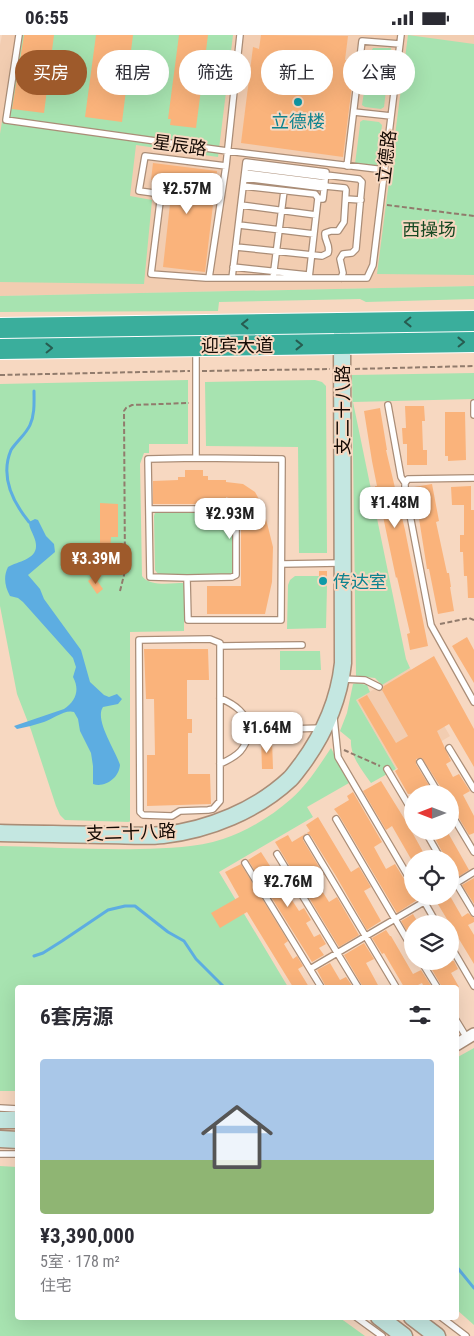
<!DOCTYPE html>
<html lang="zh">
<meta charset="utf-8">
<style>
:root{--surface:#fff;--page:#f2f2f3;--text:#2b2b33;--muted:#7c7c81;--accent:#9e5a2b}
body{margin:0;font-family:"Roboto Condensed","Noto Sans SC",sans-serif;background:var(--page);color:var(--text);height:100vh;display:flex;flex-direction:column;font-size:19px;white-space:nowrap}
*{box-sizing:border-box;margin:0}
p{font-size:16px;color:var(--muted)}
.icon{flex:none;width:28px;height:28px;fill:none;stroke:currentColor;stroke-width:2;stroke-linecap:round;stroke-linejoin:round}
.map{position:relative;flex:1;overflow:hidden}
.side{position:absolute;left:15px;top:950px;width:444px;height:335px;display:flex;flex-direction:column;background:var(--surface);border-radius:5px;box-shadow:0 5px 20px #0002}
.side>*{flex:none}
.banner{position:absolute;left:15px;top:15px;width:445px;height:45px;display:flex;gap:10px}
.needle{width:32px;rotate:270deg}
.tools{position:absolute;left:404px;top:750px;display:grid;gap:10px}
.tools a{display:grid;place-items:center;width:55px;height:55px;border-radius:50%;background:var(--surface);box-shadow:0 5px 20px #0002;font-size:25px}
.price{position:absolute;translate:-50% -42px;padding:0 11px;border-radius:10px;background:#fff;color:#222;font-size:16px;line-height:32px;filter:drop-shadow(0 1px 2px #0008)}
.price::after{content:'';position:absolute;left:50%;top:30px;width:15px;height:11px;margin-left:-8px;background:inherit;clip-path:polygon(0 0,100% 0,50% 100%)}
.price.selected{background:var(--accent);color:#fff}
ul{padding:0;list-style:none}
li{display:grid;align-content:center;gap:10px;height:265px;padding:0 25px}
li span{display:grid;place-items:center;height:155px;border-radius:5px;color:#555}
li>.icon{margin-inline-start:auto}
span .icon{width:90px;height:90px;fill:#fffc;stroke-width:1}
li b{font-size:21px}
h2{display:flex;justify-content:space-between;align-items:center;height:60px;padding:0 25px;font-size:21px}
.pill{padding:0 18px;border-radius:22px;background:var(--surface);box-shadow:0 5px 20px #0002;font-size:18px;line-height:45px}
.pill.selected{background:var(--accent);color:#fff}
.status{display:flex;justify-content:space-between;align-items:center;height:35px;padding:0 25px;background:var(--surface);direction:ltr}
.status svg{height:14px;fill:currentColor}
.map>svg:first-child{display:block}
</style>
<div class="status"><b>06:55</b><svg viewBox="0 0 49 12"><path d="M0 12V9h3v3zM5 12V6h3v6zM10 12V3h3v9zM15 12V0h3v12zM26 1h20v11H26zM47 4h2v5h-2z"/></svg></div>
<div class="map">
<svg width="474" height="1301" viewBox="0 0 474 1301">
<rect width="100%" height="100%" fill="#f7d8c1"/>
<path fill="#f2cdb1" d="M 2,0 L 474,0 L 474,251 L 0,261 L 0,10 Z
M 410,633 L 450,701 L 396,734 L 356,665 Z"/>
<path fill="#a7e3b0" d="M 16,0 L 233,0 L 218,122 L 136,110 L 130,161 L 152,165 L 144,249 L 0,247 L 0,99 Z
M 408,0 L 474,9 L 474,240 L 377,239 Z
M 373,13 L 391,13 L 384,72 L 381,74 L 365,72 L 362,70 L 370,18 Z
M 363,85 L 379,87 L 382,90 L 377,131 L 355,129 L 360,90 L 360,87 Z
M 474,251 L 474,264 L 366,267 L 360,264 L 219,267 L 218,276 L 0,277 L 0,261 Z
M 474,338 L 474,364 L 353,367 L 406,624 L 410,633 L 382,650 L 375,643 L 356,641 L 352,340 Z
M 188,345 L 188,409 L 149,409 L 149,418 L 144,418 L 140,429 L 142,541 C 150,552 171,548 184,548 L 184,596 L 130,597 L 130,787 L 65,785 L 60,780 L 56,771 L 31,695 L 17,659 L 0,571 L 0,349 Z
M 315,345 L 322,347 L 326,351 L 327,518 L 299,518 L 298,412 L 206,411 L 205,347 Z
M 226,475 L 231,477 L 234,480 L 233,539 L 167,541 L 158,539 L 155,535 L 154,481 L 155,478 L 160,476 Z
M 295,541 L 319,541 L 319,551 L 327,551 L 326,593 L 287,594 L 288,550 L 290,545 Z
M 280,616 L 320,616 L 321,635 L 280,635 Z
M 357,648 L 367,650 L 370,657 L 356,665 L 396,734 L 371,748 C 362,735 350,721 351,705 L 340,696 L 347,678 L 353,649 Z
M 331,713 L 349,748 L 307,772 L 313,782 L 219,837 L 288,952 L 18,952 L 17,1056 L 0,1056 L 0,811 C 47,812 93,815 140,814 C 168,813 196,813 223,804 C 247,796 272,781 291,764 C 307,750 319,731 331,713 Z
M 474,1013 L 474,1290 L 456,1274 L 456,1023 Z
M 0,1131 L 17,1132 L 18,1282 L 340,1283 L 365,1301 L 0,1301 Z"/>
<path fill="#5dade1" d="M 35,484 L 38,485 L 46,501 L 54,509 L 55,517 L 28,540 L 40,554 L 44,564 L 81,615 L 90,647 L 104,660 L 109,662 L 117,659 L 122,664 L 118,669 L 103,672 C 94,685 116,716 120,730 C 119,743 105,753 93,749 L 93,731 L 91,718 L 80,696 L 78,684 L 74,677 C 65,674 53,684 44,687 C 35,690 26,692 17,694 L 14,691 L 64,674 C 76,666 80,655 73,642 L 76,632 L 73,623 L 23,567 L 18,563 L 10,561 C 5,552 3,542 8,532 C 20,525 43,524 34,502 C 32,496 29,493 29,487 Z"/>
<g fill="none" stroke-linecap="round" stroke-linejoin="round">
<path stroke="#5dade1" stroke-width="3" d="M 29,487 C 12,466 0,441 11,415 C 17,406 26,399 30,390 C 35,379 34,367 34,356
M 34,921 L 43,918 L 62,906 L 108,875 L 125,871 L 135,871 L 168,897 L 184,906 L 196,924 L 224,952
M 456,1231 L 474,1253"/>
</g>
<path fill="#fab37b" d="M 24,0 L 54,0 L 44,78 L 12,74 Z
M 96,0 L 133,0 L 122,87 L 85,82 Z
M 179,0 L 208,0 L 196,93 L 170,90 L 171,84 L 168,84 Z
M 261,0 L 348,1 L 345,25 L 355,26 L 343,122 L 241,108 L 253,12 L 259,14 Z
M 153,128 L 217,136 L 205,237 L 163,232 L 172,151 L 153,149 L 153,145 L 151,145 Z
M 405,371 L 424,371 L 425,386 L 422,386 L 423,415 L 427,415 L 427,430 L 407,430 L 407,409 L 403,409 L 402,393 L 406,393 Z
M 380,373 L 387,415 L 386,415 L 405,495 L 428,611 L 410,615 L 407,599 L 410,598 L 397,542 L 396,543 L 380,467 L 378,468 L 375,451 L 377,451 L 372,426 L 364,376 Z
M 445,377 L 465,377 L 466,425 L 448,426 L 448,421 L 445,421 Z
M 185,435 L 203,435 L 203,441 L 208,441 L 208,445 L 226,445 L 226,447 L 243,449 L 255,457 L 260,466 L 263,484 L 266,484 L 273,512 L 272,547 L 265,579 L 207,579 L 207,551 L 241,551 L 241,484 L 244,484 L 242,474 L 237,466 L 226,462 L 226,469 L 153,469 L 153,446 L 178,445 L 178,442 L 185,442 Z
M 432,449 L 439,486 L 436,487 L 447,538 L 449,538 L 451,552 L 450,552 L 454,576 L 438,579 L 429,534 L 427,534 L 414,452 Z
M 471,451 L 471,475 L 474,475 L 474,563 L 468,563 L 467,541 L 464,541 L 463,517 L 460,517 L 460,500 L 464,500 L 464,470 L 452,470 L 451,452 Z
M 100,468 L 118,469 L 118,502 L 111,502 L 110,516 L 100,516 Z
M 319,536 L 327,536 L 327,551 L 319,551 Z
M 94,541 L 103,554 L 97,559 L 88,546 Z
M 467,602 L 474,615 L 474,648 L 452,611 Z
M 144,614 L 208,614 L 209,645 L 187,645 L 187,684 L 192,684 L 192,698 L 188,698 L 188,739 L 210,739 L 211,769 L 147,771 L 147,720 L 155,720 L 154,664 L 146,664 Z
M 434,621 L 474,694 L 474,732 L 449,689 L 437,696 L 451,726 L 446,729 L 453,742 L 459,739 L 470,756 L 463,760 L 474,781 L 474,798 L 469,800 L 454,775 L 450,772 L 450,759 L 445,759 L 422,723 L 416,724 L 416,729 L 433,757 L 408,759 L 395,736 L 398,734 L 358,665 L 367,660 L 396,708 L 408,701 L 382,655 L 384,651 Z
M 261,704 L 272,704 L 273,734 L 262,734 Z
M 381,746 L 407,788 L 427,824 L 411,824 L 392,791 L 386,795 L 363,756 Z
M 353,757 L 382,807 L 374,812 L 386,834 L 395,829 L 412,857 L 412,861 L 415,861 L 417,865 L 397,878 L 340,782 L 334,774 L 349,765 L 347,761 Z
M 318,782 L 351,837 L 359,832 L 371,852 L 364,856 L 381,886 L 367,895 L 336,841 L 311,801 L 307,798 L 304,799 L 303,805 L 324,840 L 316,844 L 319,851 L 329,867 L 337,862 L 359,900 L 339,912 L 275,807 L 288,800 L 292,807 L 310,796 L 306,790 Z
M 431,796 L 447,796 L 469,835 L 458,842 L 450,831 L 450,824 L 446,824 Z
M 261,817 L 299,876 L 304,873 L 311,885 L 306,888 L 314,902 L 320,899 L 326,909 L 319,913 L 324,920 L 312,927 L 248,825 Z
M 241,829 L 288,906 L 284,909 L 293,924 L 297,921 L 303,931 L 298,934 L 309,952 L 293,952 L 247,877 L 220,893 L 211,878 L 239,862 L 225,837 Z
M 474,843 L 474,869 L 462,850 Z
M 444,861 L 450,861 L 462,882 L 468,878 L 474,883 L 474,887 L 468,890 L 474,900 L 474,929 L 436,866 Z
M 413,879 L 419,889 L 412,889 L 412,905 L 401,886 Z
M 386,895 L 390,901 L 391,901 L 413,939 L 421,935 L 432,952 L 424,952 L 422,948 L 414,952 L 404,952 L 384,918 L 382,919 L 372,903 Z
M 364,908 L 374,924 L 366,928 L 379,952 L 363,952 L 344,920 Z
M 427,926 L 454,926 L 458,934 L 451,938 L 459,952 L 442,952 Z
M 330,928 L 340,945 L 346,942 L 353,952 L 326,952 L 317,935 Z"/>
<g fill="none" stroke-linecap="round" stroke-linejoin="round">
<g stroke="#aa8d77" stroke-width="8">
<path id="lane" d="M 19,0 L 6,85 L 227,116 L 385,135
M 354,77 L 391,81
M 226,131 L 145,121 L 139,156 L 161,159 L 151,239 L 206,243 L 367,243 L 373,230 L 401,0
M 347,131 L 362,6 L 400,9
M 246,132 L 326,142
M 245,138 L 325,148
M 326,140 L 359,144 L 362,147 L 356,214 L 352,218 L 343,219 L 340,224 L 343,238 L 341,243
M 244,143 L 324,153
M 243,151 L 315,159 L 318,163
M 346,164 L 361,165
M 241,170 L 316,180
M 239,190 L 314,199
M 236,212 L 322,221 L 328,218 C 331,210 324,206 325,198 L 331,196 L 338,196 L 344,187 L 346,155 L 345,153 L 325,151
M 233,232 L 308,240
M 209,243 L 226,131 L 240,0
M 232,243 L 246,127 L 326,137 L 323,164 L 318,163 L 309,243
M 273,243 L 284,156
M 196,314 L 196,423 L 148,424 L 150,542 L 187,543 L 188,585 L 281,585 L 282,424 L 196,423
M 474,368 L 474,380
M 388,370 L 401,442 L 405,448
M 474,443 L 408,444 L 405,448 L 405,454 L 431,590 L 474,667
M 149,474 L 231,474 L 235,476 L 236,481 L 236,540 L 232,542 L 187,543
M 282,529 L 340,528
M 210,604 L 220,608 L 220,766 L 213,774 L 208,775 L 180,776 L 172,781 L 143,780 L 140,777 L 139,605 Z
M 220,611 L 302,610
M 343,644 L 365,645 L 379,652
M 220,663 C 236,670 246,678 251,695 C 244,715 240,720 220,729
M 334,683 L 338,722 L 412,848
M 251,695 L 322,693
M 449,713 L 474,754
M 420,727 L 439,759
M 387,734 L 412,776
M 450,777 L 474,817
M 336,784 L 412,913
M 425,796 L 441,824
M 307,803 L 396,952
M 277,819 L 358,952
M 245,828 L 321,952
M 450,838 L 474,878
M 450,852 L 474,837
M 421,861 L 437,889
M 450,910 L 474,951
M 421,926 L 437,952
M 310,934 L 434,861
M 456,985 L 467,1003
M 0,1073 L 18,1074
M 0,1119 L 18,1119
M 356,1282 L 382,1301
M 441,1282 L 466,1301"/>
</g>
<g stroke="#aa8d77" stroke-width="14">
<path id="street" d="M 456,1010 L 474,999"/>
</g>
<g stroke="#aa8d77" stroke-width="19">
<path id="secondary" d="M 0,798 C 35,799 71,799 106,800 C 125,800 145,802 163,800 C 209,795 257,775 290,744 C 294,740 298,734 302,729 C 324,699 339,665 343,628 L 342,296
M 0,1085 L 18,1085
M 0,1104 L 18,1105
M 379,1282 L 404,1301
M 412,1282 L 437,1301"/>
</g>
<g stroke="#fff" stroke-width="22">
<path id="highway" d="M 0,293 L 474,286
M 0,314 L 474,307"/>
</g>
<path stroke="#917b6c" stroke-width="2" stroke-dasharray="5 2.5" stroke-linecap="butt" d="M 387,170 L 474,181
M 355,334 L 474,331
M 202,336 L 330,334
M 0,340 L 190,336
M 120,556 L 125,536 L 124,376 L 126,373 L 132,370 L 189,368
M 440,589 L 469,583 L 474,585
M 344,715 L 380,731"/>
<use href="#lane" stroke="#fff" stroke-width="5.5"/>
<use href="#street" stroke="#fff" stroke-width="11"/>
<use href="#secondary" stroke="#c4e7e1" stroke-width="16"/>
<use href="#highway" stroke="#3aae9c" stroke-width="20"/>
</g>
<defs><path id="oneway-chevron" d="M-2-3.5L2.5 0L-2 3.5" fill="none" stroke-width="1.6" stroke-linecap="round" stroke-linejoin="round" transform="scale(1.25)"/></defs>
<g stroke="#275c50">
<use href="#oneway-chevron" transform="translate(408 287) rotate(179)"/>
<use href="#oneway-chevron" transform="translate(245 289) rotate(180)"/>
<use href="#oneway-chevron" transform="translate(461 307) rotate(-1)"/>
<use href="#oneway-chevron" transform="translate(299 310)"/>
<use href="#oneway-chevron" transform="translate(49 313) rotate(-1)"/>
</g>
<g fill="#0f9aa8" stroke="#f7d8c1" stroke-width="2">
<circle cx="298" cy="67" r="5"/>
<circle cx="323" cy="546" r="5"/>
</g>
<g text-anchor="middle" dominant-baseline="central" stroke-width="4" stroke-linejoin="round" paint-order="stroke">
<g font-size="18" fill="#0d838f" stroke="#f7d8c1">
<text x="298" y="86">立德楼</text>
<text x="333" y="546" text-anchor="start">传达室</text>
</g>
<g font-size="18" fill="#140a04" stroke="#f7d8c1">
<text transform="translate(180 110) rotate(8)">星辰路</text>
<text transform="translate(386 122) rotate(-83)">立德路</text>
<text x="237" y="310">迎宾大道</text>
<text transform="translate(342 375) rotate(-90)">支二十八路</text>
<text transform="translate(131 797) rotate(-2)">支二十八路</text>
</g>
<g font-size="18" fill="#174923" stroke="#f7d8c1">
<text x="429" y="194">西操场</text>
</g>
</g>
</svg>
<div class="tools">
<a><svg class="needle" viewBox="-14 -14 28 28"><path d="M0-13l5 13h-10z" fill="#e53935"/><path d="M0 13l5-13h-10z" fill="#7c7c81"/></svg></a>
<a><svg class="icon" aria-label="locate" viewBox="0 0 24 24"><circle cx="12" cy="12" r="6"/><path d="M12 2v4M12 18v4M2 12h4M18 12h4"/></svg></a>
<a><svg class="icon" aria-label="layers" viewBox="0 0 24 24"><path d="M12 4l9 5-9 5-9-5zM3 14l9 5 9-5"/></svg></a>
</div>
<b class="price" style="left:187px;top:180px">¥2.57M</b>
<b class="price" style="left:395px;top:494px">¥1.48M</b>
<b class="price" style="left:230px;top:505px">¥2.93M</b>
<b class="price selected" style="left:96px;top:550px">¥3.39M</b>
<b class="price" style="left:267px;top:719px">¥1.64M</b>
<b class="price" style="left:288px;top:873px">¥2.76M</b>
<div class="banner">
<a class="pill selected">买房</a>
<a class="pill">租房</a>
<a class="pill">筛选</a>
<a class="pill">新上</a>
<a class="pill">公寓</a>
</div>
<section class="side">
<h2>6套房源<svg class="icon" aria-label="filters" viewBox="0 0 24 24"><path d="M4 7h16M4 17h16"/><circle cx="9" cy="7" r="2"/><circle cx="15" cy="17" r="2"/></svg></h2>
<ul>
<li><span style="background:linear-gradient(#a9c7e8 65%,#8fb573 0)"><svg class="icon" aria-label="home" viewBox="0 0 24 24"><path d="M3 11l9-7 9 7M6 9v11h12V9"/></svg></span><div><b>¥3,390,000</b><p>5室 · 178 m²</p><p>住宅</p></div></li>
</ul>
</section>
</div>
